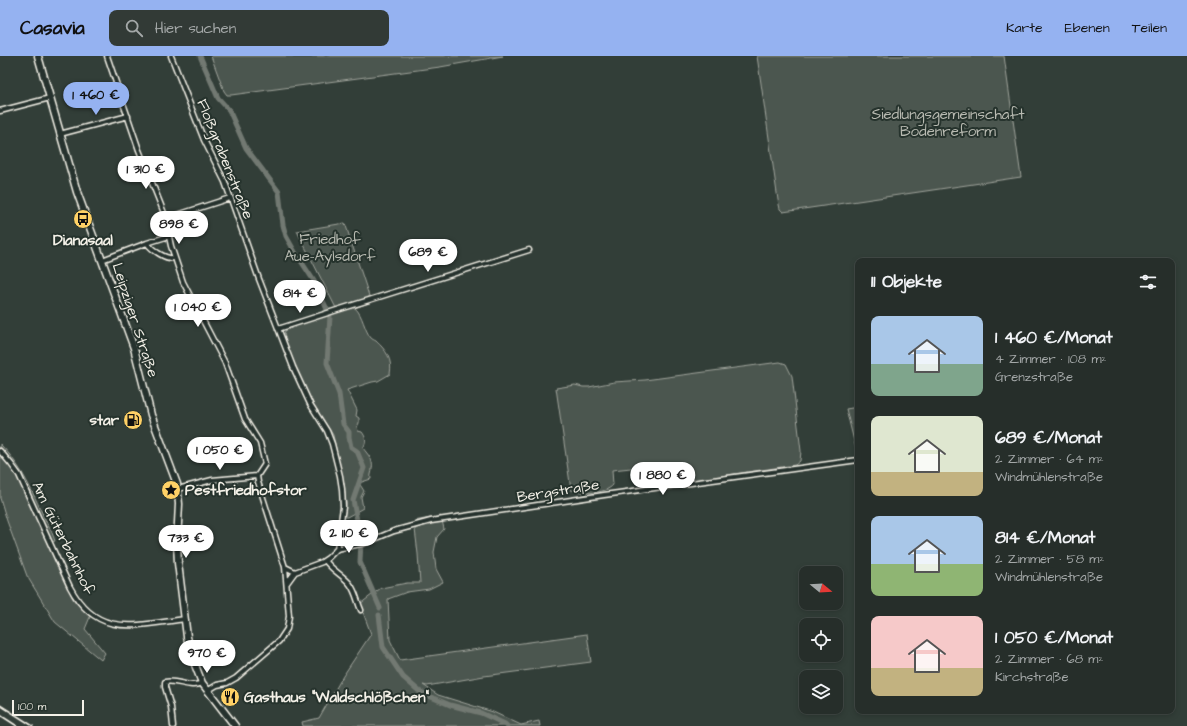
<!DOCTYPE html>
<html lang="de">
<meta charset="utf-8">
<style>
:root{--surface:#262e2a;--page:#323a36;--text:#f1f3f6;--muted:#a4a8a8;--line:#424a47;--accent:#95b2f1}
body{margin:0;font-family:"Architects Daughter",sans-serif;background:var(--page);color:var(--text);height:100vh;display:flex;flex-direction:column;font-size:15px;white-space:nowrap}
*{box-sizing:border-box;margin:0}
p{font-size:13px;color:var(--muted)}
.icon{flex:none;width:22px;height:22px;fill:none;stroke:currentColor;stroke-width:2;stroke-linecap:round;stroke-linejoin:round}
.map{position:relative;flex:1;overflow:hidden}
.side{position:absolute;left:855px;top:202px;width:320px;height:456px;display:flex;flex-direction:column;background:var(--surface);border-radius:8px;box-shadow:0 2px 6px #0003,0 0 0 1px var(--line)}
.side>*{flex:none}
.needle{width:26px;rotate:108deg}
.fabs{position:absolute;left:799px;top:510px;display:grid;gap:8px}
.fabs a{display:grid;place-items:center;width:44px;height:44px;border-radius:8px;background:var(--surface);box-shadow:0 2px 6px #0003,0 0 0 1px var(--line);font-size:20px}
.scale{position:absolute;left:12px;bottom:10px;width:72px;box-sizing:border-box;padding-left:4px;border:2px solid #f4f1e8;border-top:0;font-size:11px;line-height:14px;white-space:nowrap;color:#f4f1e8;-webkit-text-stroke:3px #26332d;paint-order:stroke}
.price{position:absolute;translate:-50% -34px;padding:0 9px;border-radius:14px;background:#fff;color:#222;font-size:13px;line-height:26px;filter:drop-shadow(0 1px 2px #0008)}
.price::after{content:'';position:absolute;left:50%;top:24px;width:12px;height:9px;margin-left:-6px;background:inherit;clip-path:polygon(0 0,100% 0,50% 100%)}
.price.current{background:var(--accent);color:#111}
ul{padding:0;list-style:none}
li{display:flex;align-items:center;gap:12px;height:100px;padding:0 16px}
li span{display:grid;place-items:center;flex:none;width:112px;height:80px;border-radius:8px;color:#555}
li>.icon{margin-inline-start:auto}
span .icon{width:48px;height:48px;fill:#fffc;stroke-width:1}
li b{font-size:17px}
h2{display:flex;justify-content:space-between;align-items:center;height:48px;padding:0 16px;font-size:17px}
header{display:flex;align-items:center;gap:24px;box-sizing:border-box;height:56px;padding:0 20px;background:var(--accent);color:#111}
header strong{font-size:19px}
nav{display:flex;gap:22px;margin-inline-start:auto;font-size:14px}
.search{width:280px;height:36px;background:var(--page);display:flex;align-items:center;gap:10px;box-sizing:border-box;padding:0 14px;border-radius:8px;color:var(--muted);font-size:15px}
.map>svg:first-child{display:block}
</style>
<header>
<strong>Casavia</strong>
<div class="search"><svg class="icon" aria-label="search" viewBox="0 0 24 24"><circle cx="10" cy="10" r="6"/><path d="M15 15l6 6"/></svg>Hier suchen</div>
<nav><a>Karte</a><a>Ebenen</a><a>Teilen</a></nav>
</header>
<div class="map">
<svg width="1187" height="670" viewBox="0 0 1187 670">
<rect width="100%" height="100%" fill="#323e38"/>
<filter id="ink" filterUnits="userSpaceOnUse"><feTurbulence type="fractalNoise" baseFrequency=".025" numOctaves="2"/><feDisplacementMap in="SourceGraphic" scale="8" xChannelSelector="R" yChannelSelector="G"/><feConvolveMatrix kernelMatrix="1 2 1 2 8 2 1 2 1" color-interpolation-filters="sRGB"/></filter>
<g filter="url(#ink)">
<path fill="#4c564f" stroke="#a0a49c" d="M 211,0 L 503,0 L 440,11 L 231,39 L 227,39 L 224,35 Z
M 757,0 L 1004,0 L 1021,121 L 783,156 L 780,153 L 778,144 Z
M 345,167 L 371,246 L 355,252 C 363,259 364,274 371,282 C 372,283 374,284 376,285 C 386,294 393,304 390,318 L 378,325 L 372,326 L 347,334 L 357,354 L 356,360 L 359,362 L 359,367 L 357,371 L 358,375 L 362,376 C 366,381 367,386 363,392 C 368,399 374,404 372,413 C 372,417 370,419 371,423 L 359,427 L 364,435 L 361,441 L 363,452 L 347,461 L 344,461 L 346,448 L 344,430 L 333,379 L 306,336 L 283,282 L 285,275 L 294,270 L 338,256 L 297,175 Z
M 780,306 L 786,308 L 792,320 L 801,395 L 800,405 L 795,409 L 666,428 L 658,426 L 650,410 L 612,414 L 613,429 C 604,439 583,437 571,434 L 556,332 L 575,329 L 583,331 L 589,331 L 614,326 L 645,324 Z
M 858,351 L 858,401 L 846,353 Z
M 0,388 C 26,414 35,445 52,477 L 55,485 L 47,487 L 73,543 L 79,550 L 90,561 L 85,573 L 105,597 L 101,604 L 55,566 L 27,520 L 7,465 L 0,442 Z
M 441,460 L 444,473 L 437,481 L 434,496 L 436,513 L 443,526 L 429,533 L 407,536 L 388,543 L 390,584 L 400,604 L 587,578 L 591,606 L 484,620 L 427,630 L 423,629 L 438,639 L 493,656 L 521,669 L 539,665 L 540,670 L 303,670 L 302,666 L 319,662 L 343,620 L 371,578 L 360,548 L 381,532 L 407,527 L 420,527 L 418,498 L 414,465 Z"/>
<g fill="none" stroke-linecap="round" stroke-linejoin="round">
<path stroke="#727972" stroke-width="5" d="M 200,0 L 218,42 L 229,54 L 246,92 L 279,136 L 283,169 L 286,180 L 295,196 L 314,225 L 330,260 L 327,307 L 339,338 L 343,368 L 349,376 L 349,381 L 351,391 L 357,395 L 364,412 L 353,444 L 361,485 L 360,506 L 380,552
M 379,559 L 383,591 L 403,621 L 419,635 L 431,641 L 450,649 L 481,657 L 505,668 L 507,670"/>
<g stroke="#f4f1e8" stroke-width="7">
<path id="street" d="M 107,0 L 139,94 L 164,157 L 171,190 L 183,226 L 225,307 L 245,363 L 260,387 L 265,408 L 257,420 L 258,426 L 285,511 L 289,560 L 287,573 L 279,585 L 236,622 L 227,627 L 217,629 L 207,635
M 171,0 L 204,84 L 225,126 L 259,223 L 293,311 L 310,348 L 327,375 L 332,388 L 340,420 L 342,433 L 343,451 L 337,493 L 328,502 L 322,506 L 295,516 L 287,527
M 0,55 L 50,42
M 60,78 L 128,60
M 165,163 L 230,142
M 147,187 L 169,180
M 102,204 L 147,187 C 152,194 166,204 175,202
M 278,273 L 334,255 L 529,194
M 0,395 L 11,408 L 19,419 L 70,531 C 97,583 137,569 185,563
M 178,433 L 212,424 L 257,420
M 337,493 L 365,487 L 394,475 L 431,465 L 604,439 L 858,404
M 325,504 C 331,514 343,519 350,528 C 356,536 357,545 361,554
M 285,511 L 295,516
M 173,670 L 171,651 L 165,631 L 165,626 C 177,623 190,633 202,627"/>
</g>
<g stroke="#f4f1e8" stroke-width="9">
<path id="secondary" d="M 38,0 L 77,136 L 134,292 L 151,359 L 177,428 L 179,448 L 177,486 L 178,507 L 187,581 L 192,601 L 202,627 L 235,670"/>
</g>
<use href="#street" stroke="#26332d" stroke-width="4"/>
<use href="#secondary" stroke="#26332d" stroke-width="6"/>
<path stroke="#f4f1e8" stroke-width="1.5" d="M 0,649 L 33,670
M 0,659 L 17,670"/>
</g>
</g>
<defs>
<g id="bus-disc" transform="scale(1)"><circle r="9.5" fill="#ffd166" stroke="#26332d"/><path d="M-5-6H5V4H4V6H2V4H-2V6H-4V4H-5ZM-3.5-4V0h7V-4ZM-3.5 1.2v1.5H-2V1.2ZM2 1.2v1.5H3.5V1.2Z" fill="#111"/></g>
<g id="fuel-disc" transform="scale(1)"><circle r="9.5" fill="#ffd166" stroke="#26332d"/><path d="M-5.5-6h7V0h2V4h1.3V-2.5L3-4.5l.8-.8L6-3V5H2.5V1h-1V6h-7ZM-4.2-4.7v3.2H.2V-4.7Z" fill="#111"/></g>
<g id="sight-disc" transform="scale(1)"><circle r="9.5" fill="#ffd166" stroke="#26332d"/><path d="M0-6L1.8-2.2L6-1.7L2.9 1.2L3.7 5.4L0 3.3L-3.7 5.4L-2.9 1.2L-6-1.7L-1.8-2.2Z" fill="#111"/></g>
<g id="restaurant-disc" transform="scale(1)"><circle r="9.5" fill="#ffd166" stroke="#26332d"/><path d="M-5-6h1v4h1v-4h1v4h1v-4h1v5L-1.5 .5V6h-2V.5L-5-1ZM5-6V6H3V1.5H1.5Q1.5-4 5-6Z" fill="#111"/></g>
</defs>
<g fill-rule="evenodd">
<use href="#bus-disc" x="83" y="163"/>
<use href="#fuel-disc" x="133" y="364"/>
<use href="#sight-disc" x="171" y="434"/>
<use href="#restaurant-disc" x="230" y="641"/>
</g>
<g text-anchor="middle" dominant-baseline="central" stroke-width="4" stroke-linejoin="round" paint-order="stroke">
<g font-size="15" fill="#b9bbb2" stroke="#26332d">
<text x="948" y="58">Siedlungsgemeinschaft<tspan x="948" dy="17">Bodenreform</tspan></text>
<text x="330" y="183">Friedhof<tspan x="330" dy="17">Aue-Aylsdorf</tspan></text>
</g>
<g font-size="15" fill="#f4f1e8" stroke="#26332d">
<text transform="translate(225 103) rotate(68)">Floßgrabenstraße</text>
<text transform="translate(135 264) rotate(72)">Leipziger Straße</text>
<text transform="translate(558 435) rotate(-9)">Bergstraße</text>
<text transform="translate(63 482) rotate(64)">Am Güterbahnhof</text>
</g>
<g font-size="15" font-weight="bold" fill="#f4f1e8" stroke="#26332d" text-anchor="start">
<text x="83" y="184" text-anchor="middle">Dianasaal</text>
<text x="119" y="364" text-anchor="end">star</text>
<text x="185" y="434">Pestfriedhofstor</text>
<text x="244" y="641">Gasthaus "Waldschlößchen"</text>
</g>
</g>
</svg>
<div class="fabs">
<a><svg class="needle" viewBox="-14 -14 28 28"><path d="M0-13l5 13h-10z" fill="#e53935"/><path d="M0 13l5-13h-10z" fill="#a4a8a8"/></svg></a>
<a><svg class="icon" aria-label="locate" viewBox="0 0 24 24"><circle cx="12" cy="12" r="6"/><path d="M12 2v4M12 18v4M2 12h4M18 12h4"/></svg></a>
<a><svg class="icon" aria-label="layers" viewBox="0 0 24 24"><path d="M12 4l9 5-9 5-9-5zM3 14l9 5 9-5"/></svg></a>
</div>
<div class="scale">100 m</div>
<b class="price current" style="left:96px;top:60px">1 460 €</b>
<b class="price" style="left:146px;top:134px">1 310 €</b>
<b class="price" style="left:179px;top:189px">898 €</b>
<b class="price" style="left:428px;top:217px">689 €</b>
<b class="price" style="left:300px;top:258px">814 €</b>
<b class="price" style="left:198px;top:272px">1 040 €</b>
<b class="price" style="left:220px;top:415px">1 050 €</b>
<b class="price" style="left:663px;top:440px">1 880 €</b>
<b class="price" style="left:349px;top:498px">2 110 €</b>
<b class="price" style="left:186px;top:503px">733 €</b>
<b class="price" style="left:207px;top:618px">970 €</b>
<section class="side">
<h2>11 Objekte<svg class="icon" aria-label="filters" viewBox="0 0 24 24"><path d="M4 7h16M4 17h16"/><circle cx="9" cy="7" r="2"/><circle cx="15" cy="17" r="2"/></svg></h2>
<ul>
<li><span style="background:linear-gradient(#a9c7e8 60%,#7fa58c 0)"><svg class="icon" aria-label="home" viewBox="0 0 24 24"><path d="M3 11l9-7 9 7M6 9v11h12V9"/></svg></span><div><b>1 460 €/Monat</b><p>4 Zimmer · 108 m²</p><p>Grenzstraße</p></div></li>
<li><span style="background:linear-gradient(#dfe7d0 70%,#c2b280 0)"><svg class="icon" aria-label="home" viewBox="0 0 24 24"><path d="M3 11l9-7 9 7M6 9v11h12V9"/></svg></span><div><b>689 €/Monat</b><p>2 Zimmer · 64 m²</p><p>Windmühlenstraße</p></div></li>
<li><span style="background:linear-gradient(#a9c7e8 60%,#8fb573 0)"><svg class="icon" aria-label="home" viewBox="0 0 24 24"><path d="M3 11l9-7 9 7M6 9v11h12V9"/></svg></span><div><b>814 €/Monat</b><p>2 Zimmer · 58 m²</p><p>Windmühlenstraße</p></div></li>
<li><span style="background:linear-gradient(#f6c9c9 65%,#c2b280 0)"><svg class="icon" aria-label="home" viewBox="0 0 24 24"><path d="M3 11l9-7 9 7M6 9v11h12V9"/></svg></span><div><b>1 050 €/Monat</b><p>2 Zimmer · 68 m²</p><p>Kirchstraße</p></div></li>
</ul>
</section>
</div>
